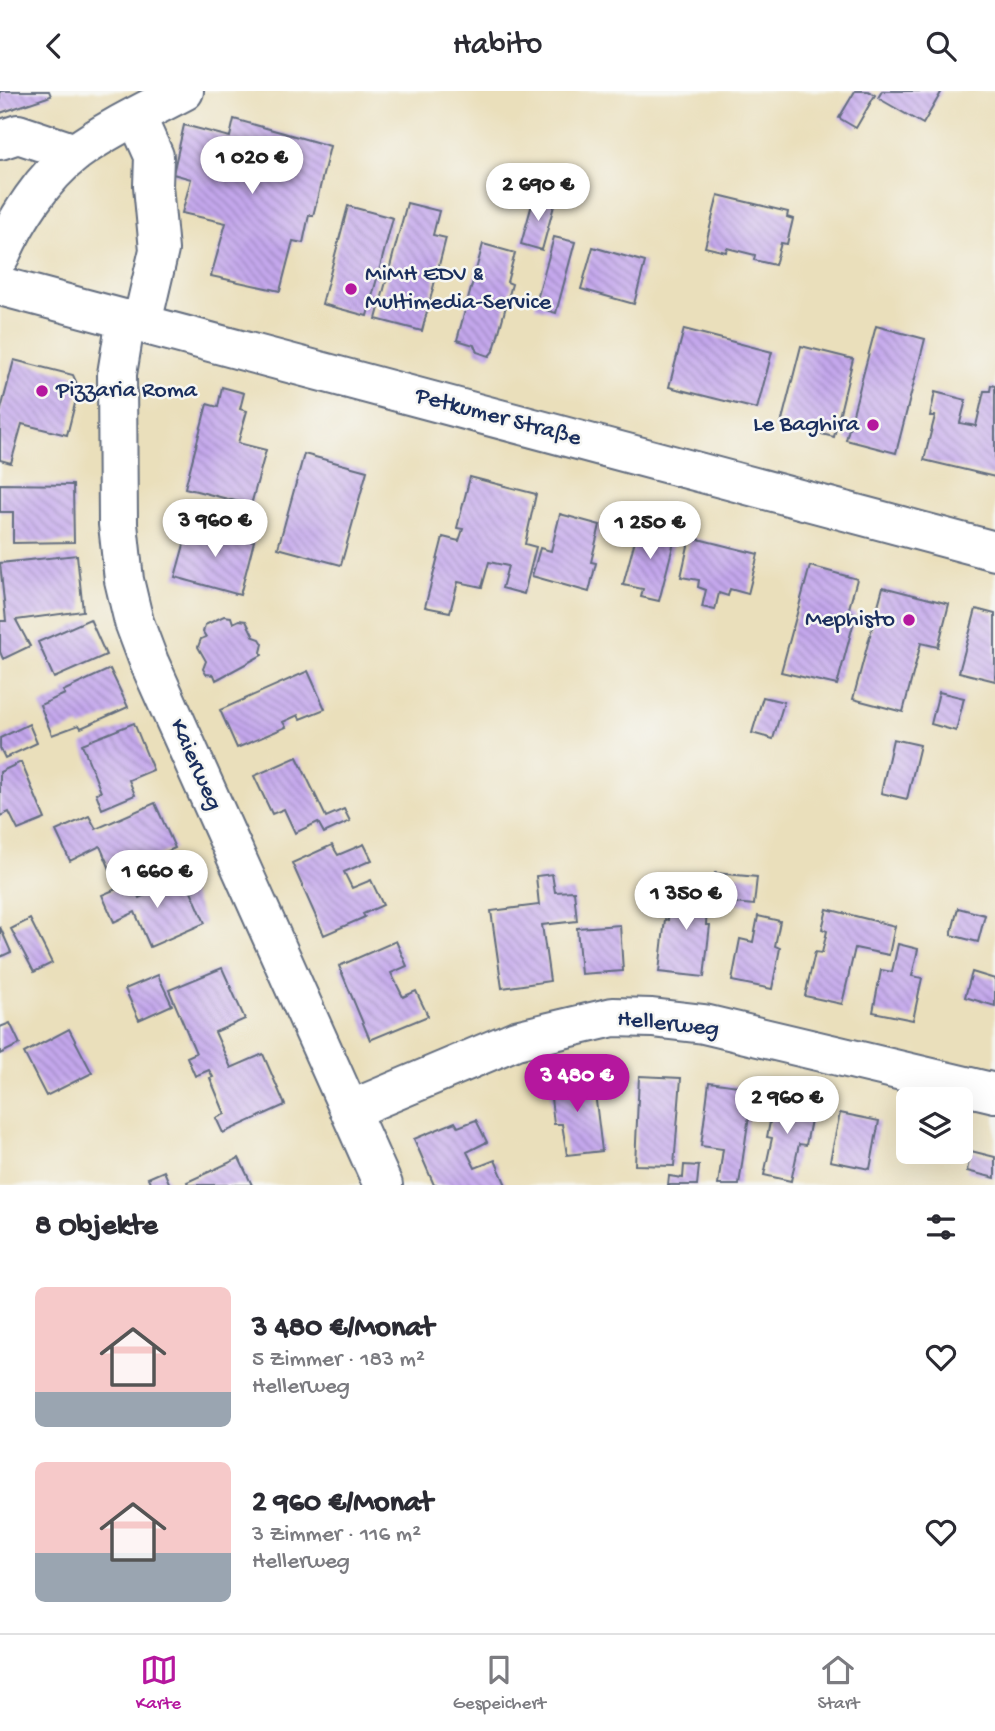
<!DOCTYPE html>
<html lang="de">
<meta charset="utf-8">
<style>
:root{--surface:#fff;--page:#f7f7f7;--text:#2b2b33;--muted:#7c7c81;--line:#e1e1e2;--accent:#b5179e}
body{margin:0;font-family:"Gochi Hand",sans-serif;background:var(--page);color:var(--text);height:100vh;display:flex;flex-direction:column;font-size:26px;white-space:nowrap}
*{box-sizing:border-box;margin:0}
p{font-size:23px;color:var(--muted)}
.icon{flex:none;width:38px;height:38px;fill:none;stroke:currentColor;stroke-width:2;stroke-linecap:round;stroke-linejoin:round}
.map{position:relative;height:1094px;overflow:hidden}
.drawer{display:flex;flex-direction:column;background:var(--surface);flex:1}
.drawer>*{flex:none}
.tools{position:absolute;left:896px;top:996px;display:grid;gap:14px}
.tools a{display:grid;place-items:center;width:77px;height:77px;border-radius:10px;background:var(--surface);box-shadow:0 7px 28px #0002;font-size:35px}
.price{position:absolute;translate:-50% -60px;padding:0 16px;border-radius:24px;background:#fff;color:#222;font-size:23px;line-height:46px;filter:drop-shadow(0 2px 4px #0008)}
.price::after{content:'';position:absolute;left:50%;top:42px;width:21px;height:16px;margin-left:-10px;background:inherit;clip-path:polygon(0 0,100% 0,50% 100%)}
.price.active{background:var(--accent);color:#fff}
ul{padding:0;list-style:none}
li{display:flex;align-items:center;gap:21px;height:175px;padding:0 35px}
li span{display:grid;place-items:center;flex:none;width:196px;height:140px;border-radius:10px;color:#555}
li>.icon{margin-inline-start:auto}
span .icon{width:84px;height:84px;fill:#fffc;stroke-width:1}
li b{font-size:30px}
h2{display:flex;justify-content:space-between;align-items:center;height:84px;padding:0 35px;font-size:30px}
header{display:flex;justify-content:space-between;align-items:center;height:91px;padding:0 35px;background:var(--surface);font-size:32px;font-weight:600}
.dock{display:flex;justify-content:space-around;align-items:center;height:98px;border-top:2px solid var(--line);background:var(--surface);font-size:19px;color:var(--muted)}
.dock a{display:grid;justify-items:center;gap:4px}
.dock .active{color:var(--accent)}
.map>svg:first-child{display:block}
</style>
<header><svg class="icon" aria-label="back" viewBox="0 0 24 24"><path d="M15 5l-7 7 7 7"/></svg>Habito<svg class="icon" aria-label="search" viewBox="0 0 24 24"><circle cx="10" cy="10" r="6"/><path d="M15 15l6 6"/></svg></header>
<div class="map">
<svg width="995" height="1094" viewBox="0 0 995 1094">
<defs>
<pattern id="building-back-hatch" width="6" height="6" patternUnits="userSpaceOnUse" patternTransform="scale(1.75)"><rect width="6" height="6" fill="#c4a7ec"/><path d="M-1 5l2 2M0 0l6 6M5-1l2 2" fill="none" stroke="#9e88c2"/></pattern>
</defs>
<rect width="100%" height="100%" fill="#f6f6f2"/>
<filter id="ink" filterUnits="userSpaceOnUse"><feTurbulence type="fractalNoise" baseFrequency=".0143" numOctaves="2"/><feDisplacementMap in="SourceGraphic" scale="14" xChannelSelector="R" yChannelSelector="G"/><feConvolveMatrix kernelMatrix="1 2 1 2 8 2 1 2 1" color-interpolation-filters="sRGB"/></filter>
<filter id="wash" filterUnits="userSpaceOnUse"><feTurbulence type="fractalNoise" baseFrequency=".00686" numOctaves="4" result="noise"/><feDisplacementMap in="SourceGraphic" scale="28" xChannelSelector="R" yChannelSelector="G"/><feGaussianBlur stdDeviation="1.57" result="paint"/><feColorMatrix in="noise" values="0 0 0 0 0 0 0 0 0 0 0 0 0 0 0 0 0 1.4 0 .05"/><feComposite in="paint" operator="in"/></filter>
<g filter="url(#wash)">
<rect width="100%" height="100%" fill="#eadfbb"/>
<g id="blocks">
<path fill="url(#building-back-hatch)" d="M 0,0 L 49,0 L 51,5 L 0,22 Z
M 855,0 L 868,0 L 875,4 L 856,37 L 839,27 Z
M 882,0 L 942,0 L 923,33 L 878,7 Z
M 234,28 L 330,55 L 313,125 L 309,124 L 303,152 L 293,150 L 280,200 L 211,185 L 226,132 L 182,122 L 191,88 L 173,83 L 184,34 L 230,46 Z
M 718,104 L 788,121 L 787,126 L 793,128 L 787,153 L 781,152 L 775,174 L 754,169 L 755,164 L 727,157 L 726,161 L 705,156 Z
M 534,106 L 555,111 L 542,159 L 521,153 Z
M 407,112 L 439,120 L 433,144 L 446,147 L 422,240 L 376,228 Z
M 348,115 L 393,127 L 367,225 L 322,213 Z
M 554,146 L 575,151 L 556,222 L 535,216 Z
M 483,153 L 515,162 L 507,191 L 512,193 L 494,259 L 489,265 L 477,261 L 474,254 L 457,249 Z
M 593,156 L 645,171 L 634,213 L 581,198 Z
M 876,235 L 925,248 L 896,362 L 846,349 Z
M 684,238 L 772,261 L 757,318 L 669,296 Z
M 801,255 L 853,268 L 834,346 L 781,333 Z
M 14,269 L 73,284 L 79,297 L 67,344 L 22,333 L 11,372 L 0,369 L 0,322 Z
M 991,294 L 995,295 L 995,386 L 924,369 L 935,325 L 930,325 L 935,301 L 966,309 L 960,332 L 976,335 L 984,300 L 990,300 Z
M 222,296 L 244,302 L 240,318 L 247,320 L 238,352 L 266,359 L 251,414 L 185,397 L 207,313 L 218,316 Z
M 304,363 L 367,380 L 341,474 L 278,457 Z
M 470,386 L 536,403 L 525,453 L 536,456 L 524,503 L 502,497 L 508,475 L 489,471 L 482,496 L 458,491 L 450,521 L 425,516 L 443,446 L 459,450 L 463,438 L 457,437 Z
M 0,393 L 73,394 L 74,451 L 13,452 L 13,421 L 0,421 Z
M 560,423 L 600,434 L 591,471 L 596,472 L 589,501 L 532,485 L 540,457 L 551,460 Z
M 190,432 L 254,450 L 240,504 L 175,486 Z
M 639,434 L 676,443 L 659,510 L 641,506 L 643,498 L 623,494 Z
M 690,446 L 758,463 L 748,503 L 730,498 L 728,505 L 719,502 L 715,519 L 702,516 L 706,499 L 698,496 L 699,489 L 681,486 Z
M 77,464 L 83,520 L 16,529 L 30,555 L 3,568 L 0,561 L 0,530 L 6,530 L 0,472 Z
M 810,475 L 857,488 L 848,521 L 856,523 L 837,594 L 781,581 Z
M 883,496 L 949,513 L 938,556 L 921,552 L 903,621 L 853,608 Z
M 976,518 L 995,523 L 995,590 L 959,581 Z
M 224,525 L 231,526 L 233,532 L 239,529 L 246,530 L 254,546 L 260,548 L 263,553 L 261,561 L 262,564 L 216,589 L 214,584 L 206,583 L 203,578 L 206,570 L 198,556 L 201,548 L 206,546 L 203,541 L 205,534 Z
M 90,528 L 106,564 L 54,587 L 38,551 Z
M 110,578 L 128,616 L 81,637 L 79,634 L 52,644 L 40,614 L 65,603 L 63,600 Z
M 308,580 L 325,618 L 300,628 L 298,624 L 283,631 L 286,636 L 237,657 L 220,619 Z
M 939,601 L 964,607 L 956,640 L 931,633 Z
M 763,606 L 784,611 L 773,648 L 752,642 Z
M 134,632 L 153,679 L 129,689 L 135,704 L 102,718 L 96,702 L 101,701 L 82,653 Z
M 29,633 L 37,652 L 5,667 L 0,657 L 0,647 Z
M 893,648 L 920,654 L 907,708 L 881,702 Z
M 297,666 L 326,726 L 344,718 L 350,730 L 324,742 L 318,731 L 295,742 L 284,718 L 272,723 L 254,685 Z
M 21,671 L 45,728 L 18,739 L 9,721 L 0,725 L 0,681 Z
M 155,712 L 175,757 L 113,785 L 100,755 L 70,770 L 56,740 L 89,725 L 96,738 Z
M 364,753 L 372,769 L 344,781 L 352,797 L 371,789 L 383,814 L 363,823 L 365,826 L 324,844 L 292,772 L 332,754 L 338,764 Z
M 715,782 L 757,786 L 754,814 L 712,810 Z
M 552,783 L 555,801 L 574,800 L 577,830 L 542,834 L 550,890 L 502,897 L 491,820 L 539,814 L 536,785 Z
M 185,786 L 205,832 L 150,856 L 135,821 L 114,831 L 102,804 L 132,791 L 139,807 Z
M 672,792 L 708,795 L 706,834 L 710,834 L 704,886 L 659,881 L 665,828 L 668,829 Z
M 958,817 L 985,824 L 978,851 L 951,844 Z
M 827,818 L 895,835 L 889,864 L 855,857 L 842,913 L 805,905 L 815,861 L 822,862 L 827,840 L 822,838 Z
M 758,825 L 780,830 L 775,855 L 780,857 L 772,898 L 732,890 L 740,848 L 753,851 Z
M 30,828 L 52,872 L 34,881 L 11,838 Z
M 620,834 L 623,880 L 581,883 L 577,837 Z
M 0,836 L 11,861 L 0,866 Z
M 396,850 L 407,875 L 391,882 L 403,906 L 416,900 L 428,925 L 370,949 L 339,875 Z
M 898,853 L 918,858 L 912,885 L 922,887 L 913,929 L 873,921 L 881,879 L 892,881 Z
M 222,877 L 245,928 L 215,941 L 231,977 L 263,963 L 285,1014 L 223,1042 L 216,1027 L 225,1023 L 210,987 L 213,986 L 209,979 L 195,985 L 187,966 L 196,962 L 169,899 Z
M 972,881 L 995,888 L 995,915 L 965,906 Z
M 158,884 L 172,914 L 139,929 L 125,898 Z
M 10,932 L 20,953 L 0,963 L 0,936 Z
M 69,938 L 92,982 L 46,1005 L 24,962 Z
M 593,985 L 602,1060 L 567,1064 L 562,1033 L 554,1033 L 549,990 Z
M 639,985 L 681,987 L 674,1075 L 635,1074 Z
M 709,991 L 753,997 L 739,1094 L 718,1094 L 723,1058 L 701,1055 Z
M 775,1006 L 814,1014 L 806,1054 L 799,1053 L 791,1090 L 764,1084 L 772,1047 L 767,1046 Z
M 840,1022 L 879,1030 L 870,1078 L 830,1070 Z
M 476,1029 L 487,1051 L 467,1061 L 475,1077 L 495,1069 L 506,1094 L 434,1094 L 414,1048 L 455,1031 L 458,1036 Z
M 971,1060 L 995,1066 L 995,1087 L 967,1080 Z
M 239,1067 L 252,1094 L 188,1094 L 187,1091 Z
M 684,1074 L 699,1075 L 697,1094 L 668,1094 L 669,1085 L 683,1087 Z
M 164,1080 L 170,1094 L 152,1094 L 148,1087 Z"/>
</g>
</g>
<g filter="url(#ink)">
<use href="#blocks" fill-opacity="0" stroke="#636d7f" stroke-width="2"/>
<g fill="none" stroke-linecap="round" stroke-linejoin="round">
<g stroke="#636d7f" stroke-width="42">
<path id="minor" d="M 136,25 L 154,65 L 153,95 L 159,159 L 142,232
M 0,49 L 18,43 L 75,62
M 0,165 C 17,127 43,86 76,61 C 109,37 148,19 184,0
M 126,228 L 117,283 L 118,433 L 124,489 L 134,531 L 149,571 L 383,1094
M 350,1019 L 516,949 L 613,926 L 652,927 L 704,933 L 995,1002"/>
</g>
<g stroke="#636d7f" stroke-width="42">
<path id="major" d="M 0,195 L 995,460"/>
</g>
<use href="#minor" stroke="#fff" stroke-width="38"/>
<use href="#major" stroke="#fff" stroke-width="38"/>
</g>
</g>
<g fill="#b5179e" stroke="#f6f6f2" stroke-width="2.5">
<circle cx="351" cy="198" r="7"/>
<circle cx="42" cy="300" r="7"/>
<circle cx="873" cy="334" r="7"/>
<circle cx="909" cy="529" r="7"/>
</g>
<g text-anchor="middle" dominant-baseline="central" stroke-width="5" stroke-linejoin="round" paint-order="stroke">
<g font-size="24" fill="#1b2f5e" stroke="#f6f6f2" text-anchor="start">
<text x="365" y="184">MiMH EDV &amp;<tspan x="365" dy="28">Multimedia-Service</tspan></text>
<text x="56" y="300">Pizzaria Roma</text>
<text x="859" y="334" text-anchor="end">Le Baghira</text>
<text x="895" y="529" text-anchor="end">Mephisto</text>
</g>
<g font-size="24" fill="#1b2f5e" stroke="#f6f6f2">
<text transform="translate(498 327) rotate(15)">Petkumer Straße</text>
<text transform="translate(195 674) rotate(66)">Kaierweg</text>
<text transform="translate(668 934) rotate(6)">Hellerweg</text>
</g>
</g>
</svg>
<div class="tools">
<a><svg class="icon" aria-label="layers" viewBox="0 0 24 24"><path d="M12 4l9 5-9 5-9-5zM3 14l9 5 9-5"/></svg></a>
</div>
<b class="price" style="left:252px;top:105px">1 020 €</b>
<b class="price" style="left:538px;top:132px">2 690 €</b>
<b class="price" style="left:215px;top:468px">3 960 €</b>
<b class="price" style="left:650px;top:470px">1 250 €</b>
<b class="price" style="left:157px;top:819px">1 660 €</b>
<b class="price" style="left:686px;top:841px">1 350 €</b>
<b class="price active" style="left:577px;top:1023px">3 480 €</b>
<b class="price" style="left:787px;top:1045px">2 960 €</b>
</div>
<section class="drawer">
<h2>8 Objekte<svg class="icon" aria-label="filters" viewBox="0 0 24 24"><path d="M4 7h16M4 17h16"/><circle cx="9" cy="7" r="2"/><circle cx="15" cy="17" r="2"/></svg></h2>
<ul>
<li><span style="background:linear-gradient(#f6c9c9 75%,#9aa5b1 0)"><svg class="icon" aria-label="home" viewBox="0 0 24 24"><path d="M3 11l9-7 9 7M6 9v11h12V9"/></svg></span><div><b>3 480 €/Monat</b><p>5 Zimmer · 183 m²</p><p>Hellerweg</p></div><svg class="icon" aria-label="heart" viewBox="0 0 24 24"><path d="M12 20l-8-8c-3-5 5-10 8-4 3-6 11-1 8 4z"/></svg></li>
<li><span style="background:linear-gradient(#f6c9c9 65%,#9aa5b1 0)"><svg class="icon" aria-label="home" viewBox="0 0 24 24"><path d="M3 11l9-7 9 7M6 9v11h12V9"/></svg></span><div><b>2 960 €/Monat</b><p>3 Zimmer · 116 m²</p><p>Hellerweg</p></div><svg class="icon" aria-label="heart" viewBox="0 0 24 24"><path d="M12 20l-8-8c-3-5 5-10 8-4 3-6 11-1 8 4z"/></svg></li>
</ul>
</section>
<nav class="dock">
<a class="active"><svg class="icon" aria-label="map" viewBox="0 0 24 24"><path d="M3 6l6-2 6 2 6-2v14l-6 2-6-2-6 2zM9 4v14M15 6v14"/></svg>Karte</a>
<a><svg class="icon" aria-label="saved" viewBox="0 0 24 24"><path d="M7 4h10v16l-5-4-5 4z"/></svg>Gespeichert</a>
<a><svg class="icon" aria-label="home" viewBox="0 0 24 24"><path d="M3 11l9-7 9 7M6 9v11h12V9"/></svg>Start</a>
</nav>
